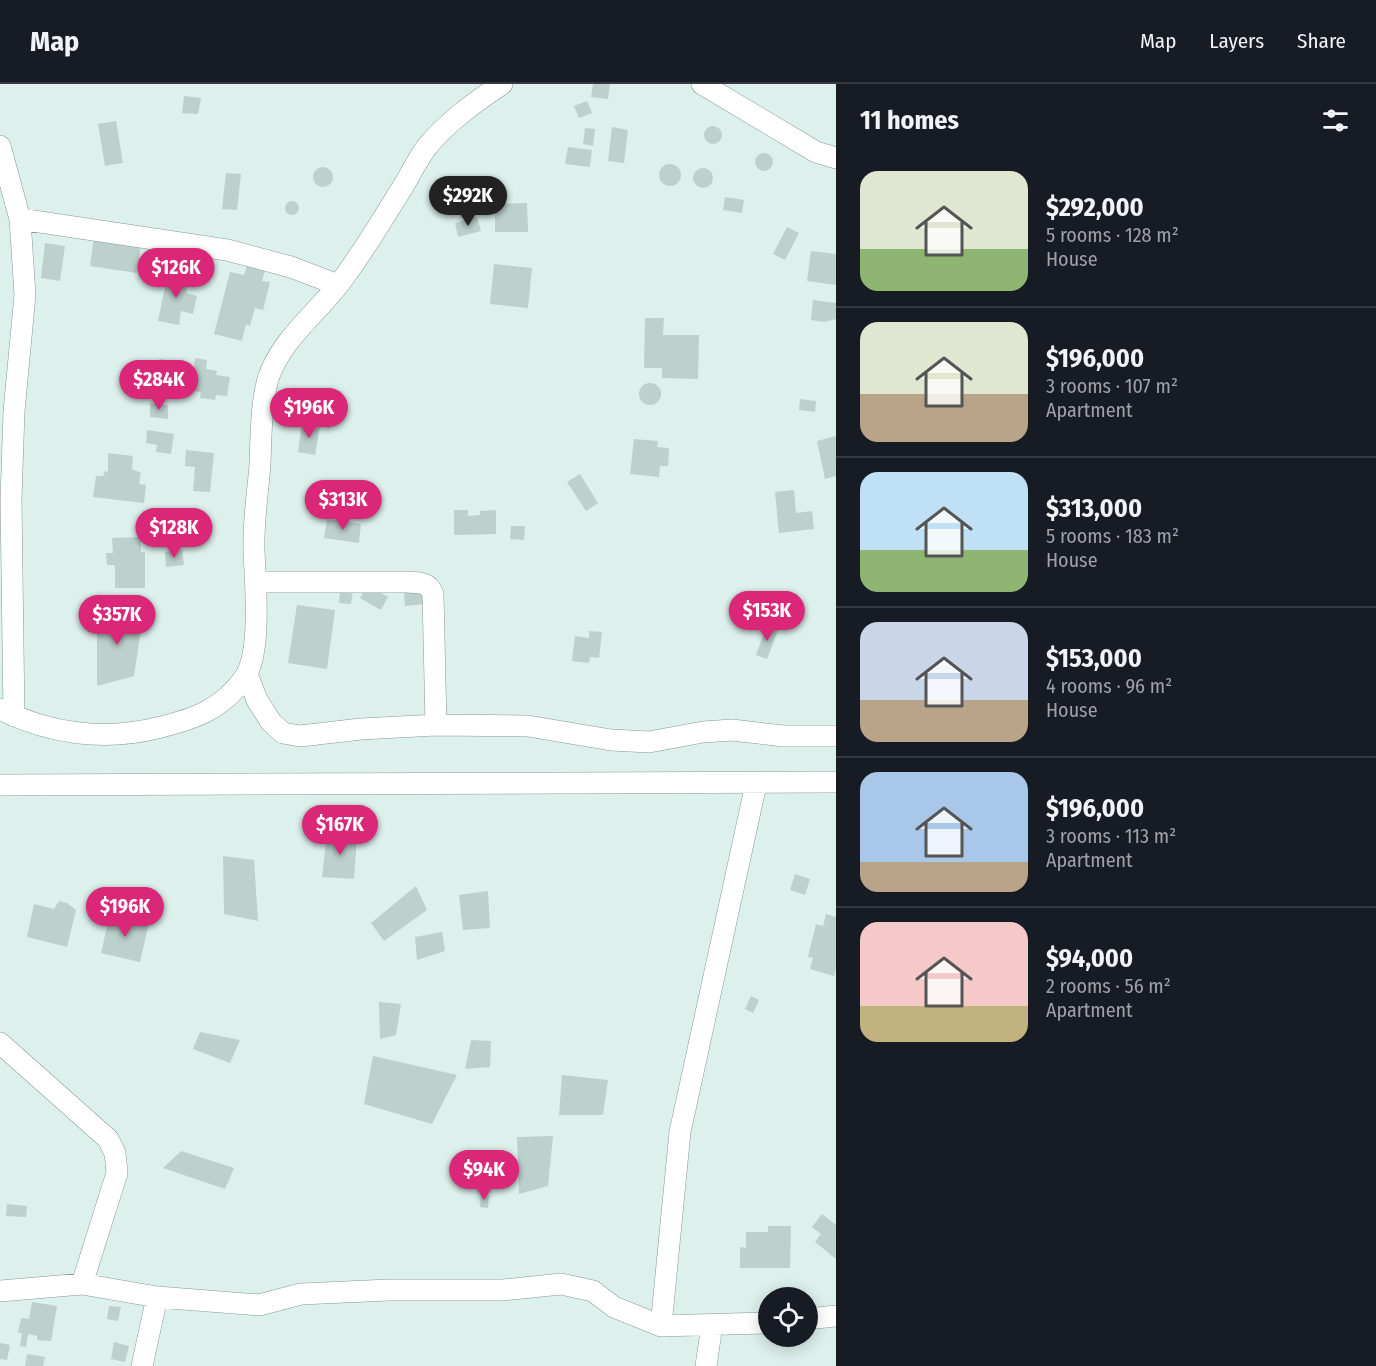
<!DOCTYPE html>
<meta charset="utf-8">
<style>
:root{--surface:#171b24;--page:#20242c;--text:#f1f3f6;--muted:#9ea1a6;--line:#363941;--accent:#db2777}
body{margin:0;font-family:"Fira Sans Condensed",sans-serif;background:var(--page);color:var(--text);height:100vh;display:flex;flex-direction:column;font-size:22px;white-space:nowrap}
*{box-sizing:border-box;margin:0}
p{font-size:20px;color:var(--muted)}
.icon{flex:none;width:33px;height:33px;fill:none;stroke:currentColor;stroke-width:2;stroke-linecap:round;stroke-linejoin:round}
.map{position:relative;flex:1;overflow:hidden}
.details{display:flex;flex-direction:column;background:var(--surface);width:540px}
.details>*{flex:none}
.controls{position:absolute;left:758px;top:1203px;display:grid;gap:12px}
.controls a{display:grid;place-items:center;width:60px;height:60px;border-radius:50%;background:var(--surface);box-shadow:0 3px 15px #0003;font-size:30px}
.price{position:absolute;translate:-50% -51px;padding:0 14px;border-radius:21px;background:var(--accent);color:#fff;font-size:20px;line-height:39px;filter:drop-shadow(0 2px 3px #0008)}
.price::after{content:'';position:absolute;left:50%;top:36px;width:18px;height:14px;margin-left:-9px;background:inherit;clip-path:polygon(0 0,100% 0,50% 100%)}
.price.current{background:#222;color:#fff}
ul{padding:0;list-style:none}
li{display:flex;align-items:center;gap:18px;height:150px;padding:0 24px}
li+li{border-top:2px solid var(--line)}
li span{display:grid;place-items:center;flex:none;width:168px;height:120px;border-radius:18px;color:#555}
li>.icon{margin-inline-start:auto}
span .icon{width:72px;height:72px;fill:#fffc;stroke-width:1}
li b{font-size:26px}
h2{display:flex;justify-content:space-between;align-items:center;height:72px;padding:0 24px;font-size:26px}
header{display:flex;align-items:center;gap:36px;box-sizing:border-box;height:84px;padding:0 30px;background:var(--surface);border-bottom:2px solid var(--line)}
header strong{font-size:28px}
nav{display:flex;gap:33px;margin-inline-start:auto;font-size:21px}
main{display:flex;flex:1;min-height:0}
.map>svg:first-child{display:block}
</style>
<header>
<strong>Map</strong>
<nav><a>Map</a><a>Layers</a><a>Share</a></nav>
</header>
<main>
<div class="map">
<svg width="836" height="1282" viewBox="0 0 836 1282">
<rect width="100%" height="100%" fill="#dcf0ec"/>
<path fill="#bcd0cc" d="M 593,0 L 610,0 L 608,15 L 591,13 Z
M 184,12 L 201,14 L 198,30 L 182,29 Z
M 587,17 L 592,29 L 579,34 L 574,22 Z
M 116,37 L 123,79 L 105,82 L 98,40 Z
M704 51a9 9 0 1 1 18 0a9 9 0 1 1-18 0Z
M 612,43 L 628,46 L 624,79 L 608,77 Z
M 585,44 L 595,45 L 593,62 L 583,60 Z
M 568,63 L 592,66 L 590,83 L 565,80 Z
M755 78a9 9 0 1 1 18 0a9 9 0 1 1-18 0Z
M659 91a11 11 0 1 1 22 0a11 11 0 1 1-22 0Z
M313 93a10 10 0 1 1 20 0a10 10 0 1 1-20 0Z
M693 94a10 10 0 1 1 20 0a10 10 0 1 1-20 0Z
M 226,89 L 241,90 L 237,126 L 222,125 Z
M 725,113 L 744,116 L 742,129 L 723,126 Z
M285 124a7 7 0 1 1 14 0a7 7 0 1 1-14 0Z
M 527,119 L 528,148 L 495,148 L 495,120 Z
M 477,133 L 481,147 L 458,153 L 455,139 Z
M 787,143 L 799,149 L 785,176 L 773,170 Z
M 94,153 L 141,160 L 137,189 L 90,182 Z
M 45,159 L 65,162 L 60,197 L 41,194 Z
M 811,167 L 836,170 L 836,201 L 807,197 Z
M 494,180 L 532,184 L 528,224 L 490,220 Z
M 247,182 L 265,186 L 262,197 L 270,198 L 263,226 L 255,224 L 250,242 L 246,240 L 242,257 L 214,250 L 230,188 L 244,191 Z
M 168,188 L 189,193 L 186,209 L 197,212 L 193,230 L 181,227 L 179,241 L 158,237 Z
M 813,216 L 836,219 L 836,235 L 824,238 L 811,236 Z
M 645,234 L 664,234 L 663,251 L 699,251 L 698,295 L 662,294 L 662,284 L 644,284 Z
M 195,274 L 207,276 L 206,285 L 217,287 L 216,291 L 230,293 L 227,312 L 216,311 L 215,316 L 200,314 L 201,308 L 191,307 Z
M 159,275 L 183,278 L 181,296 L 171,295 L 170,308 L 151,306 L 153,291 L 158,291 Z
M639 310a11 11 0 1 1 22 0a11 11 0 1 1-22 0Z
M 800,315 L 816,317 L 815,328 L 799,326 Z
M 150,319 L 168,321 L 168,335 L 150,333 Z
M 329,328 L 336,337 L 328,345 L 320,336 Z
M 302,339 L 320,342 L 315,371 L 298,368 Z
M 147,346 L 174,350 L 171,370 L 156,368 L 157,361 L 146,359 Z
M 836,352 L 836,392 L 825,395 L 817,357 Z
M 634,355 L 658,357 L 657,363 L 669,364 L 668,382 L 660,382 L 659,393 L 630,390 Z
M 186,366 L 214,369 L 210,408 L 193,407 L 195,383 L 185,382 Z
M 108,369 L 133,372 L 132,385 L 141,389 L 139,400 L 146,401 L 144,419 L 93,413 L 96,392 L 103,392 L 105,387 L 108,388 Z
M 580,390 L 598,419 L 586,427 L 567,398 Z
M 794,406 L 796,429 L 812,427 L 814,445 L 779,449 L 775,408 Z
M 454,426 L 468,426 L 468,432 L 480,431 L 480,427 L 496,426 L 496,450 L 454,451 Z
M 327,435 L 361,440 L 359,459 L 324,454 Z
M 511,442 L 525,442 L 524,456 L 510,455 Z
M 141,453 L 141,468 L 145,468 L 145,504 L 115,504 L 115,481 L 107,481 L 106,469 L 113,469 L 112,454 Z
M 182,466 L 184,481 L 166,483 L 165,468 Z
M 367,501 L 388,513 L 381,526 L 360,514 Z
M 340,504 L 353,506 L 351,520 L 339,519 Z
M 423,507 L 424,520 L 405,522 L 404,509 Z
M 297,521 L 335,526 L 327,585 L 288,579 Z
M 97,529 L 143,532 L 134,592 L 97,602 Z
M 767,541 L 778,546 L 767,575 L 756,571 Z
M 589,547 L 602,548 L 599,574 L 590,573 L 589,579 L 572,577 L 575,552 L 589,554 Z
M 327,748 L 357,752 L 354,795 L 322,793 Z
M 223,772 L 254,776 L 258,837 L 224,830 Z
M 795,790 L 810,795 L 805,811 L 790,806 Z
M 416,802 L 427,826 L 384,857 L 371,839 Z
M 488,807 L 490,844 L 463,846 L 459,811 Z
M 59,817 L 67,819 L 76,826 L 67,863 L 27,853 L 34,820 L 54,825 Z
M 110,830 L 149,839 L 140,878 L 101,869 Z
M 826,830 L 836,833 L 836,885 L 834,892 L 810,885 L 813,874 L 808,873 L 816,840 L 823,842 Z
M 442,848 L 445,867 L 417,876 L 415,853 Z
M 751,912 L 759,916 L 753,929 L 745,925 Z
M 379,918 L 401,920 L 396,951 L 380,955 Z
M 200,948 L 240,956 L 230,979 L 193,965 Z
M 471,956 L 491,957 L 490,983 L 465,985 Z
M 373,972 L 457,991 L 432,1040 L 364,1020 Z
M 562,991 L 608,996 L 603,1031 L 559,1031 Z
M 553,1052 L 548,1102 L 519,1110 L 517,1053 Z
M 181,1067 L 234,1084 L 225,1105 L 163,1084 Z
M 481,1110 L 489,1111 L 488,1124 L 480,1123 Z
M 7,1120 L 27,1122 L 26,1133 L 6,1132 Z
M 822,1130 L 836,1141 L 836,1175 L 815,1158 L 821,1150 L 812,1143 Z
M 768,1142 L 791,1142 L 790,1184 L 740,1184 L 740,1163 L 746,1164 L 746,1148 L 768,1148 Z
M 32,1218 L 57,1222 L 51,1257 L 37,1256 L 37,1252 L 28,1250 L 26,1263 L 20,1262 L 22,1249 L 18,1249 L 21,1234 L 29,1235 Z
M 109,1222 L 121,1223 L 118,1237 L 107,1235 Z
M 114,1258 L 129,1262 L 125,1278 L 111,1275 Z
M 0,1259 L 10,1261 L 7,1276 L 0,1275 Z
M 27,1270 L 45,1273 L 43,1282 L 25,1282 Z"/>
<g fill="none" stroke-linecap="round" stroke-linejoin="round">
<g stroke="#869995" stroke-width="22">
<path id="street" d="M 702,0 L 816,68 L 836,74
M 0,62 L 20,135 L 25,211 L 14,327 L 11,416 L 14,632
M 20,135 L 227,166 L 291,183 L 338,201
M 256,498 L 408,498 C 421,499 428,498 433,510 L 436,641
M 247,590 L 257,616 L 271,638 L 283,649 L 300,652 L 361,645 L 436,641 L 528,642 L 611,656 L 649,658 L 703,648 L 732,646 L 783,652 L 836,652
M 0,625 C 49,650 104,657 157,644 C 194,635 222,626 245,593 C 262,567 255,497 254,466 C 253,438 258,408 260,380 C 261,354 261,320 268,295 C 280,257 315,231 339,200 C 363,169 383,134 404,101 C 411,89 418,75 426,64 C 447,38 475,18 502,0
M 0,701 L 836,698
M 0,959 L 108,1055 L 115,1069 L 117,1089 L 82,1200
M 0,1207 L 82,1200 L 157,1213 L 259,1221 L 301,1210 L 389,1206 L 503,1206 L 561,1200 L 593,1207 L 614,1223 L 661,1242 L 768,1239
M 807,1235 L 836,1232
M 661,1242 L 680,1048 L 756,700
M 142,1282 L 157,1213
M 706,1282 L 712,1241"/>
</g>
<use href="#street" stroke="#fff" stroke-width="21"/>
</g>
</svg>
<div class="controls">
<a><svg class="icon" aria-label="locate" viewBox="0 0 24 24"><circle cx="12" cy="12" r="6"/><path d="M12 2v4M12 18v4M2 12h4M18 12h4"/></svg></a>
</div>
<b class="price current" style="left:468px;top:143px">$292K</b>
<b class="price" style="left:176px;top:215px">$126K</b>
<b class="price" style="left:159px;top:327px">$284K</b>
<b class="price" style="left:309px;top:355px">$196K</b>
<b class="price" style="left:343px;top:447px">$313K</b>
<b class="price" style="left:174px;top:475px">$128K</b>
<b class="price" style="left:767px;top:558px">$153K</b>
<b class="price" style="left:117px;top:562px">$357K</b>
<b class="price" style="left:340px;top:772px">$167K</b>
<b class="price" style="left:125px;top:854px">$196K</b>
<b class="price" style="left:484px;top:1117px">$94K</b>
</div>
<section class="details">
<h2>11 homes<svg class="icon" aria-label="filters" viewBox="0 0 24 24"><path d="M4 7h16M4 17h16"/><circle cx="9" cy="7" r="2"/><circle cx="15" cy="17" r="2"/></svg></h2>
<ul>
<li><span style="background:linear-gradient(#dfe7d0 65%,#8fb573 0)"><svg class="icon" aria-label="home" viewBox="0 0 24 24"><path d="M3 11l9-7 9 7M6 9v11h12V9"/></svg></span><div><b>$292,000</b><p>5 rooms · 128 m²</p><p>House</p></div></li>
<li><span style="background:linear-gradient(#dfe7d0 60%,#b9a48a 0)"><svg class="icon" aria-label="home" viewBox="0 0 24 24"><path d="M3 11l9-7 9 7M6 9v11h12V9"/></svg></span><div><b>$196,000</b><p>3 rooms · 107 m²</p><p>Apartment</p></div></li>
<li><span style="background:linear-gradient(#bfe0f5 65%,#8fb573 0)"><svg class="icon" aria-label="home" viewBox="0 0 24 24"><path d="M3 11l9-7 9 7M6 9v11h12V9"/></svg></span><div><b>$313,000</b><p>5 rooms · 183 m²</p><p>House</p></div></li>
<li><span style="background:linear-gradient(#c9d6e8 65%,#b9a48a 0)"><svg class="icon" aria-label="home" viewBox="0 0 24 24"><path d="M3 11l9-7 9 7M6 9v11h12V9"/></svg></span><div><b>$153,000</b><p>4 rooms · 96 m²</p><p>House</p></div></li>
<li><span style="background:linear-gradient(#a9c7e8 75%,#b9a48a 0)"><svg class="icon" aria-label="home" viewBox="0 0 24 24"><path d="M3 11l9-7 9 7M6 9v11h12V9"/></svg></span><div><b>$196,000</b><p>3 rooms · 113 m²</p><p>Apartment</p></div></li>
<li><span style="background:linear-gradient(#f6c9c9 70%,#c2b280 0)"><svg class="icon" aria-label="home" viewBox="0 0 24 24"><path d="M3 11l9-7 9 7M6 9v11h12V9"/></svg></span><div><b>$94,000</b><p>2 rooms · 56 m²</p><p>Apartment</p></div></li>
</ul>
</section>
</main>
